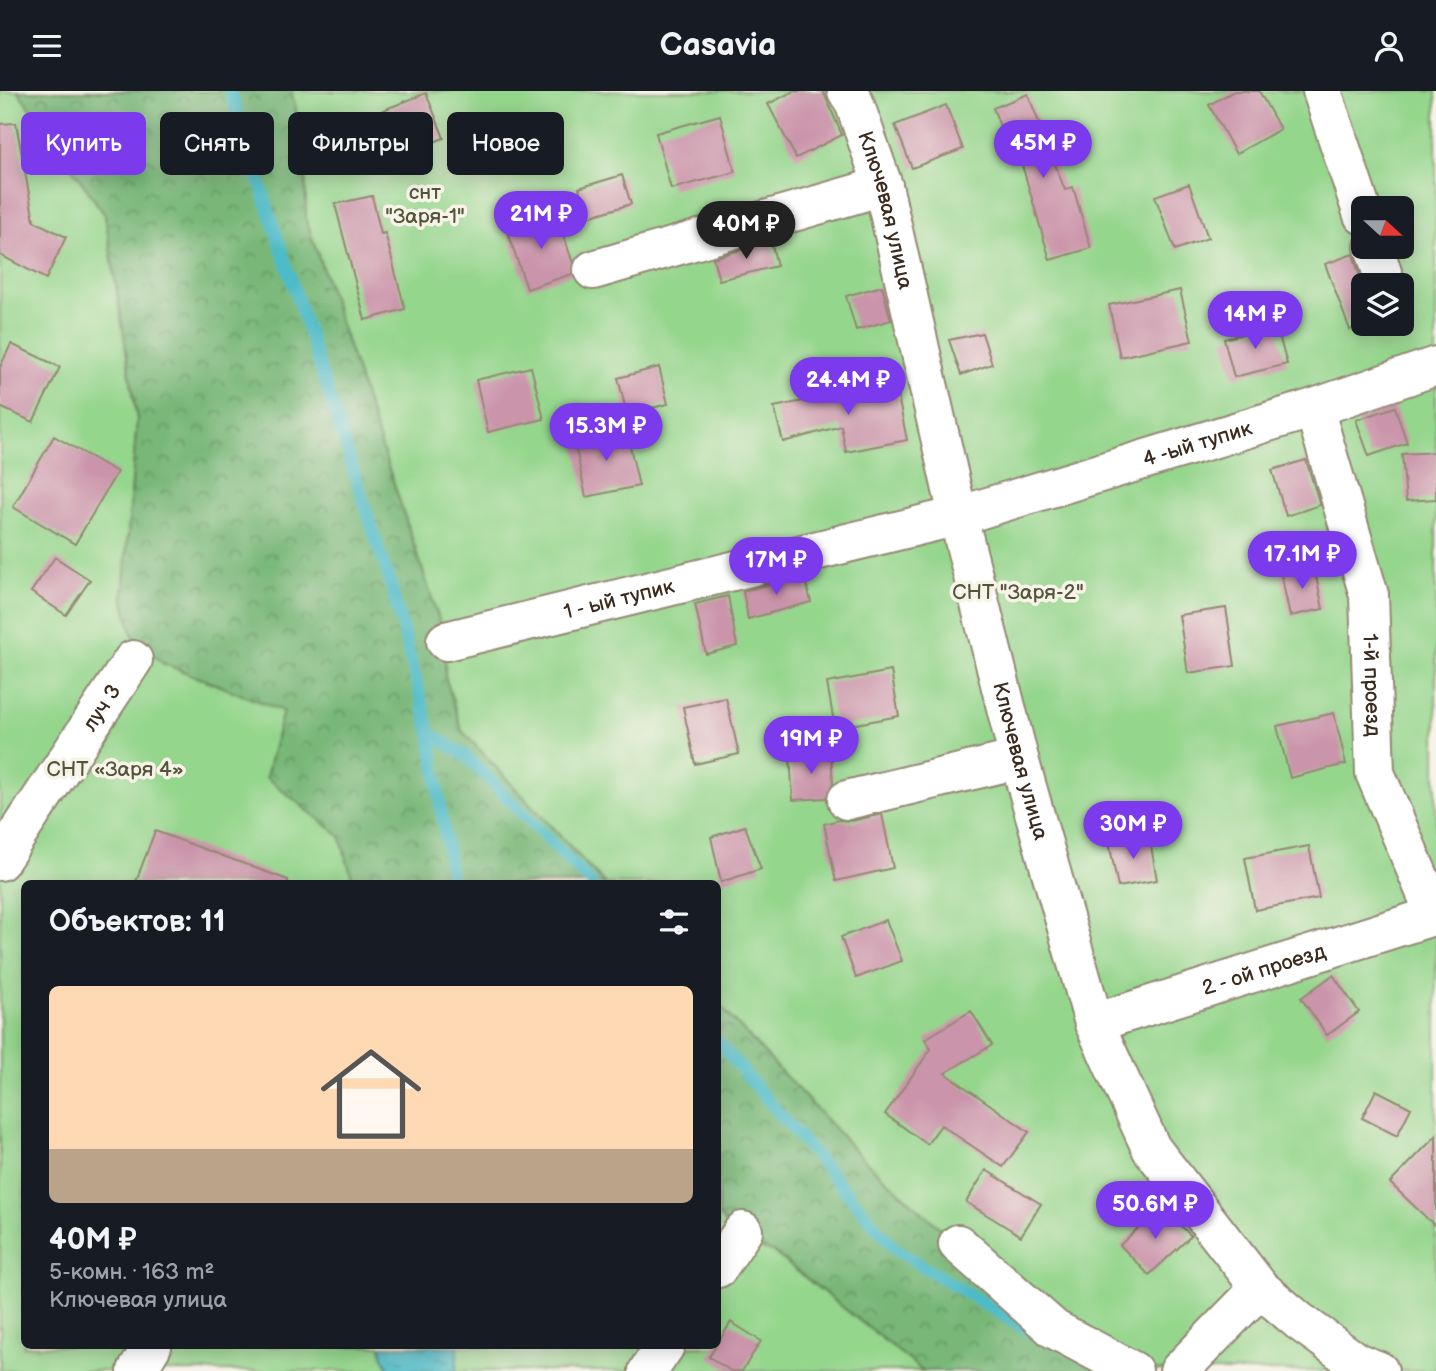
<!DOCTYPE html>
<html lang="ru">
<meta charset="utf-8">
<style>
:root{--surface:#171b24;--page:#20242c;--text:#f1f3f6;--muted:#9ea1a6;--accent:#7c3aed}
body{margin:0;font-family:"Balsamiq Sans",sans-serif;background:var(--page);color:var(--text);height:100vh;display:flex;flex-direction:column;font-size:26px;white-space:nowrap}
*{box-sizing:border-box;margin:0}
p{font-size:23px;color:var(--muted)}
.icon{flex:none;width:38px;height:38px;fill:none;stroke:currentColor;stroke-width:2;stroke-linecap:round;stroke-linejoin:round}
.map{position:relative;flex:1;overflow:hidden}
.side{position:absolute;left:21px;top:789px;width:700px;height:469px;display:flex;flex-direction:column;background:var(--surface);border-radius:10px;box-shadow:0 4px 18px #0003}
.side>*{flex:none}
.hud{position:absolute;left:21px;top:21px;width:700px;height:63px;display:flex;gap:14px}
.needle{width:46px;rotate:111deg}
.buttons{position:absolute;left:1351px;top:105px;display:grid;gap:14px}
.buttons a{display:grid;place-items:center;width:63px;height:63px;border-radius:10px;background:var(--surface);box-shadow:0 4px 18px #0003;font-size:35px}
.price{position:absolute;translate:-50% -60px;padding:0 16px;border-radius:24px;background:var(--accent);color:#fff;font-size:23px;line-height:46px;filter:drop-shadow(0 2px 4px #0008)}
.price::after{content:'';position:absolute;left:50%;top:42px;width:21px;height:16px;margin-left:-10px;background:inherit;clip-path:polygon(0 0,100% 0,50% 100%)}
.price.active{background:#222;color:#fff}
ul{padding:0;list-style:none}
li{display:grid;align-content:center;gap:14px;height:371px;padding:0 28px}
li span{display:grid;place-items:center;height:217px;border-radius:10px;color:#555}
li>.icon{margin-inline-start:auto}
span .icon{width:126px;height:126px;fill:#fffc;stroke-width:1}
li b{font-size:30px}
h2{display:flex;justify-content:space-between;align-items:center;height:84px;padding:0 28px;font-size:30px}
.pill{padding:0 24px;border-radius:10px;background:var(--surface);box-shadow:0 4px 18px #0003;font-size:24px;line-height:63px}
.pill.active{background:var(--accent);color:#fff}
header{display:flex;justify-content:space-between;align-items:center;height:91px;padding:0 28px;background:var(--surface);font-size:32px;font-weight:700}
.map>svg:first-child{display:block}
</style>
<header><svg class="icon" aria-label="menu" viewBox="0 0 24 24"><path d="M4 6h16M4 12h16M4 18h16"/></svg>Casavia<svg class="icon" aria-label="person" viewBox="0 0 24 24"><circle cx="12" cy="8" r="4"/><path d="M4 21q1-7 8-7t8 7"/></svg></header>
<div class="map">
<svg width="1436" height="1280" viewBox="0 0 1436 1280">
<defs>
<pattern id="forest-crowns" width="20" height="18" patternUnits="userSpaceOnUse" patternTransform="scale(1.75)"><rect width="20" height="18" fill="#78b778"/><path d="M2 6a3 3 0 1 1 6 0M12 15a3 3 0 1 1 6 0" fill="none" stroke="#649562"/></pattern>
<pattern id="water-ripples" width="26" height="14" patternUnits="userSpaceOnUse" patternTransform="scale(1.75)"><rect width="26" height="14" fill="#4ebbc8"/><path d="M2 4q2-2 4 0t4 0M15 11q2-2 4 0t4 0" fill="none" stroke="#4298a2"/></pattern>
</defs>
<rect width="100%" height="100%" fill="#f7f3e8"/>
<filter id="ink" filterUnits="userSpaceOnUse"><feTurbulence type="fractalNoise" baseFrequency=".0143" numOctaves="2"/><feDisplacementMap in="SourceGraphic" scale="14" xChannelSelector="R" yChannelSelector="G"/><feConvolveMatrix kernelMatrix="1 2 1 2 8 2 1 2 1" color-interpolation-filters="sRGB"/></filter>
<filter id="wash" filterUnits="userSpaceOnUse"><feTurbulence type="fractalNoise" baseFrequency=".00686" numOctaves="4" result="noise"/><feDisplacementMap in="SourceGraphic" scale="28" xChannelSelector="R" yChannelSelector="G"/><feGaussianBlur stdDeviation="1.57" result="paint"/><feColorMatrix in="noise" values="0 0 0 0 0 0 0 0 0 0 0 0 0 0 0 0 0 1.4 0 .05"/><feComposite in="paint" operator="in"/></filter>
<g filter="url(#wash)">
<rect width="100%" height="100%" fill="#ede6ca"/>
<path fill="#95d68d" stroke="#688056" stroke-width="2" fill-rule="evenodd" d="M 0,0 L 18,0 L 105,124 L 137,328 L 123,507 L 162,572 L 283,620 L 266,686 L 340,745 L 354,793 L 24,793 L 24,1255 L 718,1255 L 718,1122 L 736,1150 L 773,1161 L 923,1280 L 0,1280 Z
M 291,0 L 1436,0 L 1436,1280 L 1137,1280 L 962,1157 L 862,1067 L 718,913 L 718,793 L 605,793 L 462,640 L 445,585 L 446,550 L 306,128 L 305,53 ZM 1363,117 L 1402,117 L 1402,156 L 1363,156 ZM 1363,194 L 1402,194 L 1402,233 L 1363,233 Z"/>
<path fill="url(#forest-crowns)" stroke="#5a704b" stroke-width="2" d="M 18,0 L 291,0 L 305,53 L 306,128 L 446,550 L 445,585 L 462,640 L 605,793 L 354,793 L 340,745 L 266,686 L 283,620 L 162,572 L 133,545 L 123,507 L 137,328 L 105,124 Z
M 718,913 L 862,1067 L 962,1157 L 1137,1280 L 923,1280 L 773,1161 L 736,1150 L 718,1122 Z"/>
<path fill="url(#water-ripples)" stroke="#447273" stroke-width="2" d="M 381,1255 L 458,1255 L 456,1280 L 391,1280 L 383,1267 Z"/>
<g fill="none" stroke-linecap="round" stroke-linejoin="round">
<path stroke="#4ebbc8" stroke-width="12" d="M 230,0 L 392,498 L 430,642 L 467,666 L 592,793
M 430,642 L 452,793
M 718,951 L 896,1159 L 1036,1244"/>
</g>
<g id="blocks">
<path fill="#ca94aa" d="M 794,0 L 823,0 L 842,44 L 796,67 L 768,13 Z
M 1234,0 L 1259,0 L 1280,38 L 1236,63 L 1209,14 Z
M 426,2 L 444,47 L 399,65 L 381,20 Z
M 1028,3 L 1065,99 L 1073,96 L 1091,157 L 1050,169 L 1020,67 L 1013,69 L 993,17 Z
M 946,14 L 963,58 L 912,77 L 895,34 Z
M 720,24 L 735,81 L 671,98 L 656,42 Z
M 16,32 L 34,130 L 66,146 L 46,188 L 0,164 L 0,33 Z
M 622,84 L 631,113 L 588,126 L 579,97 Z
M 1189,93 L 1208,147 L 1175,159 L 1155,105 Z
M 372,105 L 381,143 L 385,142 L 405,218 L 365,229 L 335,113 Z
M 556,123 L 573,172 L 572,183 L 527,198 L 507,139 Z
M 771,150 L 777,175 L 719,189 L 713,167 Z
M 1353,163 L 1363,195 L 1363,233 L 1366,233 L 1350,239 L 1325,173 Z
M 882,195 L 891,229 L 856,239 L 846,205 Z
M 1180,199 L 1192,250 L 1120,266 L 1109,214 Z
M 1276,234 L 1287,273 L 1234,286 L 1224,248 Z
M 982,242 L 992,273 L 961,284 L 949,249 Z
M 11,253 L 60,276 L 33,331 L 0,316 L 0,276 Z
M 531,276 L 544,328 L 488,341 L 476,289 Z
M 659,276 L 668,313 L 627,323 L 618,287 Z
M 895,291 L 907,349 L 846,361 L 841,335 L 783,351 L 774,316 Z
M 1395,316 L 1407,352 L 1369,365 L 1356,329 Z
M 626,338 L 639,395 L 586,406 L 574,349 Z
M 54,345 L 117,381 L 75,453 L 13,416 Z
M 1436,361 L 1436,408 L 1406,410 L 1402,363 Z
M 1306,369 L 1320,414 L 1286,425 L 1272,379 Z
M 55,466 L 90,489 L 66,524 L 31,501 Z
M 1314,476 L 1323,518 L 1290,525 L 1281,483 Z
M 804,485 L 811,511 L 748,528 L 743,500 Z
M 728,505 L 737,555 L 706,563 L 695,513 Z
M 1226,517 L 1235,575 L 1188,582 L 1179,524 Z
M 891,580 L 899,625 L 835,637 L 827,592 Z
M 726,607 L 739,663 L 695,673 L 683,616 Z
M 1334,622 L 1346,673 L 1290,687 L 1277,635 Z
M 831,662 L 833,692 L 826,707 L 793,709 L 790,665 Z
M 882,723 L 893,777 L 836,790 L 824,733 L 839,729 L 852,730 Z
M 745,735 L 761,778 L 721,791 L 711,746 Z
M 155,740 L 288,789 L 288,793 L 135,793 Z
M 1149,744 L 1157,789 L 1118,796 L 1109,751 Z
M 1309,755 L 1319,807 L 1255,819 L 1245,767 Z
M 886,829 L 902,870 L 856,887 L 841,846 Z
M 1333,884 L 1359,921 L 1327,944 L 1301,907 Z
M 971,920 L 992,954 L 945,982 L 1029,1041 L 1003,1076 L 941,1034 L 927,1053 L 885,1023 L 931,958 L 925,948 Z
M 1376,999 L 1411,1017 L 1397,1045 L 1362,1027 Z
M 1436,1045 L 1436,1136 L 1390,1092 Z
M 986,1079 L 1041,1113 L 1021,1145 L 966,1111 Z
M 1162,1115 L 1191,1145 L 1149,1184 L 1120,1154 Z
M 731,1231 L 761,1250 L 742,1280 L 731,1280 L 709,1266 Z"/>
</g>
</g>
<g filter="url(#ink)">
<use href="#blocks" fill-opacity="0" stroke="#948874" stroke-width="2"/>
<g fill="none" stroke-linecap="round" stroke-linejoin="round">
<g stroke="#948874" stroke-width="42">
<g id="minor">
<path id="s1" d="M 847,0 L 854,11 L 883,95 L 958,425 L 1019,668 L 1094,932 L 1151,1057 L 1260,1197 L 1299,1230 L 1356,1271 L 1379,1280"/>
<path d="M 1322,0 L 1363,124"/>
<path d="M 1374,156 L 1386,194"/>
<path d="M 593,179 L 883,95"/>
<path id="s2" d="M 1314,317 L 1369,504 L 1375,682 L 1436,826"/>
<path id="s3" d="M 446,550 L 958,425 L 1314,317 L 1436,275"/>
<path d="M 847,709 L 1019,668"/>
<path id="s4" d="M 0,770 L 133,569"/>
<path id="s5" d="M 1094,932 L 1433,825"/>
<path d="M 958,1153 L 1054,1238 L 1133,1280"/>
<path d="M 718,1177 L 743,1140"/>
<path d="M 137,1280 L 152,1255"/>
<path d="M 648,1280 L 665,1255"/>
<path d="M 1179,1280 L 1260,1197"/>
</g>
</g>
<use href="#minor" stroke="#fff" stroke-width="38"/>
</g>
</g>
<g text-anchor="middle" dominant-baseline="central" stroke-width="7" stroke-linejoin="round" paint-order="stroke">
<g font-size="21" fill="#52553a" stroke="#f7f3e8">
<text x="425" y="101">снт<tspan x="425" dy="24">"Заря-1"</tspan></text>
<text x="1018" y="501">СНТ "Заря-2"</text>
<text x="115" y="678">СНТ «Заря 4»</text>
</g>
<g font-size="21" fill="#3b2a1e" stroke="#f7f3e8">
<text stroke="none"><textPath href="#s1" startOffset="126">Ключевая улица</textPath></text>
<text stroke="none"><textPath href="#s3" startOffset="777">4 -ый тупик</textPath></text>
<text stroke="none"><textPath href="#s3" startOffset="178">1 - ый тупик</textPath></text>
<text stroke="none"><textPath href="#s2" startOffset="285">1-й проезд</textPath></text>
<text stroke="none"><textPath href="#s4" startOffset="184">луч 3</textPath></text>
<text stroke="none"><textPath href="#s1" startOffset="693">Ключевая улица</textPath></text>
<text stroke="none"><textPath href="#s5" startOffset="178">2 - ой проезд</textPath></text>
</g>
</g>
</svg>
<div class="buttons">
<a><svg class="needle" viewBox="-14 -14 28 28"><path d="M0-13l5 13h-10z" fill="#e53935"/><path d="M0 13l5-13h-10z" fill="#9ea1a6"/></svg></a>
<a><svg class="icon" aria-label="layers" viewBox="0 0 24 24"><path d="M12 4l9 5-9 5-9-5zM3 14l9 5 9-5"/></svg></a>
</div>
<b class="price" style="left:1043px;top:89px">45M ₽</b>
<b class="price" style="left:541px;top:160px">21M ₽</b>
<b class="price active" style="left:746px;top:170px">40M ₽</b>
<b class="price" style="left:1255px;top:260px">14M ₽</b>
<b class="price" style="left:848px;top:326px">24.4M ₽</b>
<b class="price" style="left:606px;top:372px">15.3M ₽</b>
<b class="price" style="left:1302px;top:500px">17.1M ₽</b>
<b class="price" style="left:776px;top:506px">17M ₽</b>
<b class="price" style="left:811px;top:685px">19M ₽</b>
<b class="price" style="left:1133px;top:770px">30M ₽</b>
<b class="price" style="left:1155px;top:1150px">50.6M ₽</b>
<div class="hud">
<a class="pill active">Купить</a>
<a class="pill">Снять</a>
<a class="pill">Фильтры</a>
<a class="pill">Новое</a>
</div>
<section class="side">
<h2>Объектов: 11<svg class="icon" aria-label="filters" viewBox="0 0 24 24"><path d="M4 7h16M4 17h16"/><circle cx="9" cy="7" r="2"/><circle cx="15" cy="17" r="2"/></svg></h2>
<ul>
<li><span style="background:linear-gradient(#ffd9b3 75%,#b9a48a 0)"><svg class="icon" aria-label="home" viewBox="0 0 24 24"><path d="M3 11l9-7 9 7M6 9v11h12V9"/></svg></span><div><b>40M ₽</b><p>5-комн. · 163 m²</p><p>Ключевая улица</p></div></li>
</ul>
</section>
</div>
